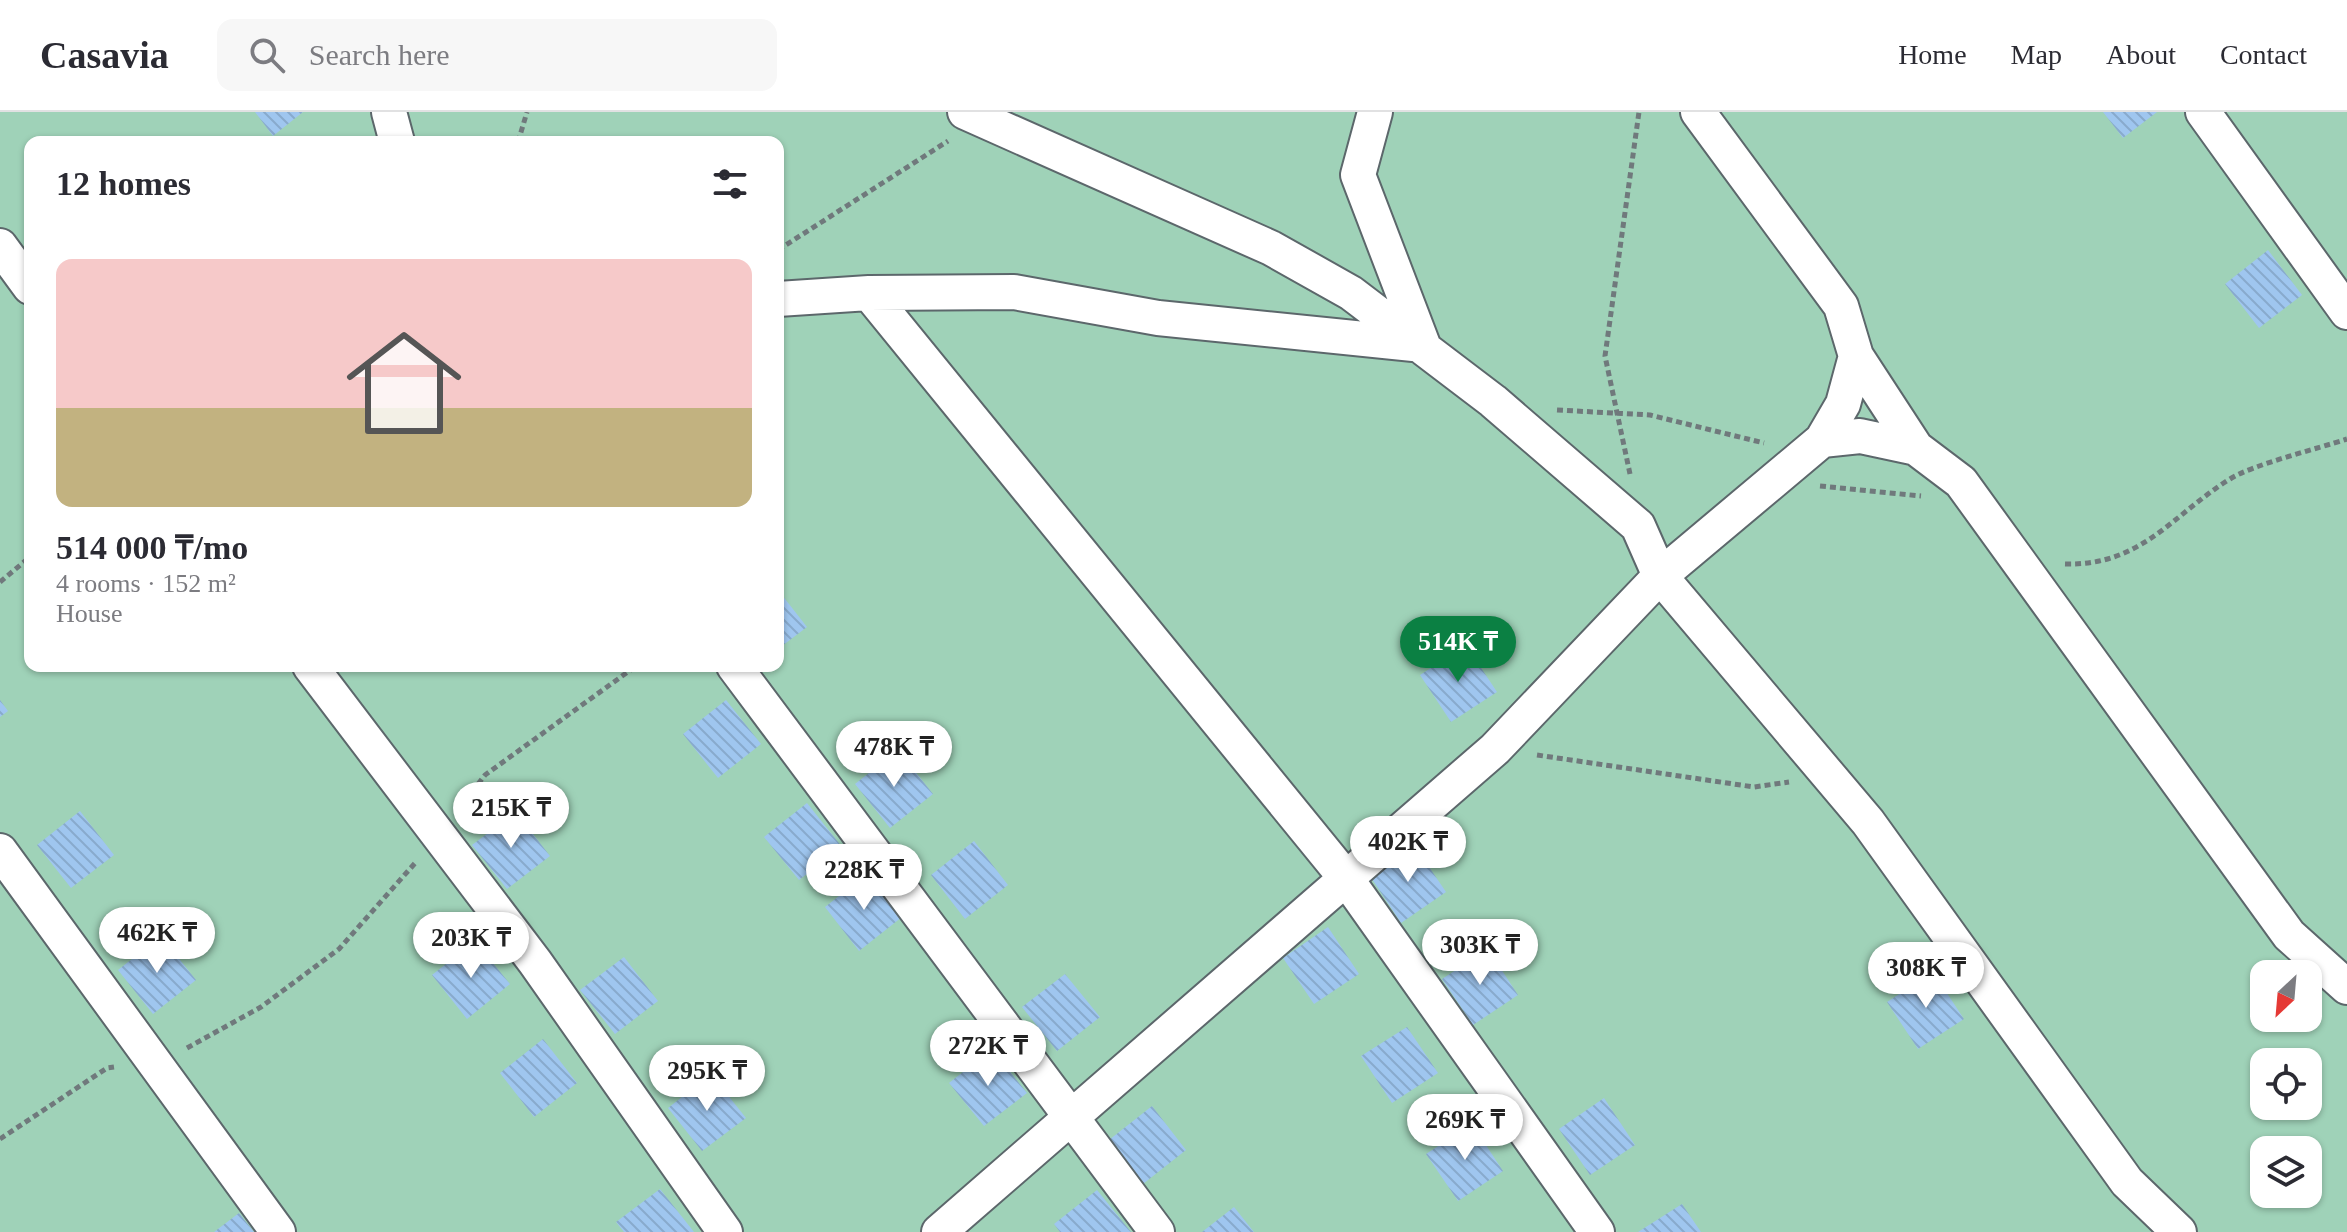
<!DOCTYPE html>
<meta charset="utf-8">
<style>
:root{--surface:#fff;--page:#f7f7f7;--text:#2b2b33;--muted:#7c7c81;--line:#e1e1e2;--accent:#0b8043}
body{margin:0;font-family:Georgia,serif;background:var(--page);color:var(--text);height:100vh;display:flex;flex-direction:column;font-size:30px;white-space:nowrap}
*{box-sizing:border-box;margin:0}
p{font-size:26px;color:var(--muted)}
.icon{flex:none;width:44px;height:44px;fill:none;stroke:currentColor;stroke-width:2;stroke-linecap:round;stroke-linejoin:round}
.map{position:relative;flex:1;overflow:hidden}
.side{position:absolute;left:24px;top:24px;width:760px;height:536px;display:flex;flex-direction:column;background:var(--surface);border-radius:16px;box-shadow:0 2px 6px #0004}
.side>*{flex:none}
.needle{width:52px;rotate:206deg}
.buttons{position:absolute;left:2250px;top:848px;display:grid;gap:16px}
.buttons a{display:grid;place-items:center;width:72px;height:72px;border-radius:16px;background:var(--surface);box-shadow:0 2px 6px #0004;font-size:40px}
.price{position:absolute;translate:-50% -68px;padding:0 18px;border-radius:28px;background:#fff;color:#222;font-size:26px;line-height:52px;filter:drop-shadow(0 2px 4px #0008)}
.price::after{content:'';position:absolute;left:50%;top:48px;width:24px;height:18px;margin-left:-12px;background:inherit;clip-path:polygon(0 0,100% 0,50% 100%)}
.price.active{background:var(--accent);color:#fff}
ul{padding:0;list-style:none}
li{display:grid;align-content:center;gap:16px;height:424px;padding:0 32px}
li span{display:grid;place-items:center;height:248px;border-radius:16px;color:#555}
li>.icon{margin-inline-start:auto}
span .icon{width:144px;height:144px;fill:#fffc;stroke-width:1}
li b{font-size:34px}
h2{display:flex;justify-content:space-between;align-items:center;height:96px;padding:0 32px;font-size:34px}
header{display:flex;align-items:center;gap:48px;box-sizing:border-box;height:112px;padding:0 40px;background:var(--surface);border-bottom:2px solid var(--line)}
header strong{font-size:38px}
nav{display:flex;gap:44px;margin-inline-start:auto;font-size:28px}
.search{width:560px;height:72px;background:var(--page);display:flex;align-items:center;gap:20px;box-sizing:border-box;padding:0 28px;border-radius:16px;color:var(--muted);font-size:30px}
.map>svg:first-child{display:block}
</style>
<header>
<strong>Casavia</strong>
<div class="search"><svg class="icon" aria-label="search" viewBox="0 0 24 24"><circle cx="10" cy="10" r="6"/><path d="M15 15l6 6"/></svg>Search here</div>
<nav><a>Home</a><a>Map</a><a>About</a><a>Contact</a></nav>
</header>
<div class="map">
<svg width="2347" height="1120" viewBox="0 0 2347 1120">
<defs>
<pattern id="building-back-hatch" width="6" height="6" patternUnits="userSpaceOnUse" patternTransform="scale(2)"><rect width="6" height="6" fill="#9fc6ef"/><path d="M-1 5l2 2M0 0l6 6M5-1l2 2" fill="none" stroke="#88aacd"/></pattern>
</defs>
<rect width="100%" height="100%" fill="#d7e4e9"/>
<path fill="#9fd2b8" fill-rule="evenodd" d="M 0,0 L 2347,0 L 2347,1120 L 0,1120 ZM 30,30 L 778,30 L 778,554 L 30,554 ZM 2264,862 L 2308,862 L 2308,906 L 2264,906 ZM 2264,950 L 2308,950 L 2308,994 L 2264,994 ZM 2264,1038 L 2308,1038 L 2308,1082 L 2264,1082 Z"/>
<path fill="url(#building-back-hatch)" d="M 255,0 L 303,0 L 273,24 Z
M 2103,0 L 2157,0 L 2123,26 Z
M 2268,138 L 2302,183 L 2259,216 L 2225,172 Z
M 778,478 L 807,515 L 778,537 Z
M 1466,533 L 1497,580 L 1451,610 L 1420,563 Z
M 0,588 L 8,599 L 0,605 Z
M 726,588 L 761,632 L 718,666 L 683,622 Z
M 898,638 L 933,682 L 890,716 L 855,672 Z
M 807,691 L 842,735 L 799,768 L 764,725 Z
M 80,699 L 114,743 L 71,776 L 37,733 Z
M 516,700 L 550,744 L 507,777 L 472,733 Z
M 974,729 L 1008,773 L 965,807 L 931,763 Z
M 1415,734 L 1446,780 L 1401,811 L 1370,764 Z
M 868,761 L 902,805 L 859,839 L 825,795 Z
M 1328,815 L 1359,862 L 1314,892 L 1283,846 Z
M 161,824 L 196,868 L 153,902 L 118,858 Z
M 475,829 L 510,872 L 467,907 L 432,863 Z
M 1488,837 L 1518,883 L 1473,913 L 1442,867 Z
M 624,845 L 658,889 L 615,922 L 580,878 Z
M 1933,860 L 1964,907 L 1918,937 L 1887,890 Z
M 1065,862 L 1100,905 L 1057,939 L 1022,895 Z
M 1407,915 L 1438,961 L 1392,991 L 1361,944 Z
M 543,927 L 577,971 L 534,1005 L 500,961 Z
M 992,937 L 1027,981 L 984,1014 L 949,971 Z
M 711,962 L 746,1006 L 702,1039 L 668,996 Z
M 1604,986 L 1635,1033 L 1590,1063 L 1559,1017 Z
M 1152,994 L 1186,1038 L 1143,1072 L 1109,1028 Z
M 1472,1012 L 1503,1059 L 1458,1089 L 1426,1042 Z
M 660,1077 L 694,1120 L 624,1120 L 616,1110 Z
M 1097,1078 L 1131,1120 L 1060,1120 L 1054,1112 Z
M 1682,1092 L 1701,1120 L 1638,1120 Z
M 1234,1095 L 1254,1120 L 1202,1120 Z
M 239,1101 L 254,1120 L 214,1120 Z"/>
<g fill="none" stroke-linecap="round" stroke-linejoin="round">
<g stroke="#5c676b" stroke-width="38">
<path id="street" d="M 389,0 L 397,30
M 965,0 L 1271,136 L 1351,181 L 1493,289 L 1638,414 L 1660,464 L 1868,710 L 2127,1070 L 2179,1120
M 1698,0 L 1841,194 L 1856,244 L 1916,336
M 2203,0 L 2347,200
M 0,134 L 30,175
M 869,181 L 1345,765 L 1597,1120
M 778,187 L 869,181 L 1014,180 L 1158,206 L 1423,233 L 1358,63 L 1375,0
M 1822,328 L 1843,292 L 1856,244
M 310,554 L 535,850 L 725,1120
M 734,554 L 1157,1120
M 0,739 L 278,1120
M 939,1120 L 1495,637 L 1660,464 L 1822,328 L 1860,324 L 1916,336 L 1961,370 L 2289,823 L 2347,875"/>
</g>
<path stroke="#70797c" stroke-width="5" stroke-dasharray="6 4" stroke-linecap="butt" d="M 518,30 L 527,0
M 778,138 L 948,29
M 1557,298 L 1650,303 L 1764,331
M 1630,362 L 1605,244 L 1639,0
M 1820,374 L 1921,384
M 2065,452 C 2142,454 2173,402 2230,367 C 2254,352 2317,337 2347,327
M 0,470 L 30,445
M 1537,643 L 1754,675 L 1789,670
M 460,696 L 485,663 L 636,554
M 187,936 L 261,895 L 339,837 L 416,750
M 0,1027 L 107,956 L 114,955"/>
<use href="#street" stroke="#fff" stroke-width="34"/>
</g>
</svg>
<div class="buttons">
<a><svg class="needle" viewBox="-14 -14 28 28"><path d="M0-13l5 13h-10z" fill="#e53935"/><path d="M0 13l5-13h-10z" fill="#7c7c81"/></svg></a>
<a><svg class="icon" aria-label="locate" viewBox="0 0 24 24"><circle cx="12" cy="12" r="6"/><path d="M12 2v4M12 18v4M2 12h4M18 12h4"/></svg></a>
<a><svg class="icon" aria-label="layers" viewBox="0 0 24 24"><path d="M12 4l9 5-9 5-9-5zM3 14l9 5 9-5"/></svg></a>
</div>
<b class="price active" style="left:1458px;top:572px">514K ₸</b>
<b class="price" style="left:894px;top:677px">478K ₸</b>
<b class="price" style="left:511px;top:738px">215K ₸</b>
<b class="price" style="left:1408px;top:772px">402K ₸</b>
<b class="price" style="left:864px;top:800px">228K ₸</b>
<b class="price" style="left:157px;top:863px">462K ₸</b>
<b class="price" style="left:471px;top:868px">203K ₸</b>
<b class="price" style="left:1480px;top:875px">303K ₸</b>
<b class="price" style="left:1926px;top:898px">308K ₸</b>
<b class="price" style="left:988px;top:976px">272K ₸</b>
<b class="price" style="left:707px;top:1001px">295K ₸</b>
<b class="price" style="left:1465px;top:1050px">269K ₸</b>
<section class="side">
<h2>12 homes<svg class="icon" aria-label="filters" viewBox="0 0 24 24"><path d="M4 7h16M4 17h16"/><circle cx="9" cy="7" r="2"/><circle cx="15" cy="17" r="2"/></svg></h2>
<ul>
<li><span style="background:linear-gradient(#f6c9c9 60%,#c2b280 0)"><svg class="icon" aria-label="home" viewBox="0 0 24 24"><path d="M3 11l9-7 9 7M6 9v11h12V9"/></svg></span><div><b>514 000 ₸/mo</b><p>4 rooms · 152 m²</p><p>House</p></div></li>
</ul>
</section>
</div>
